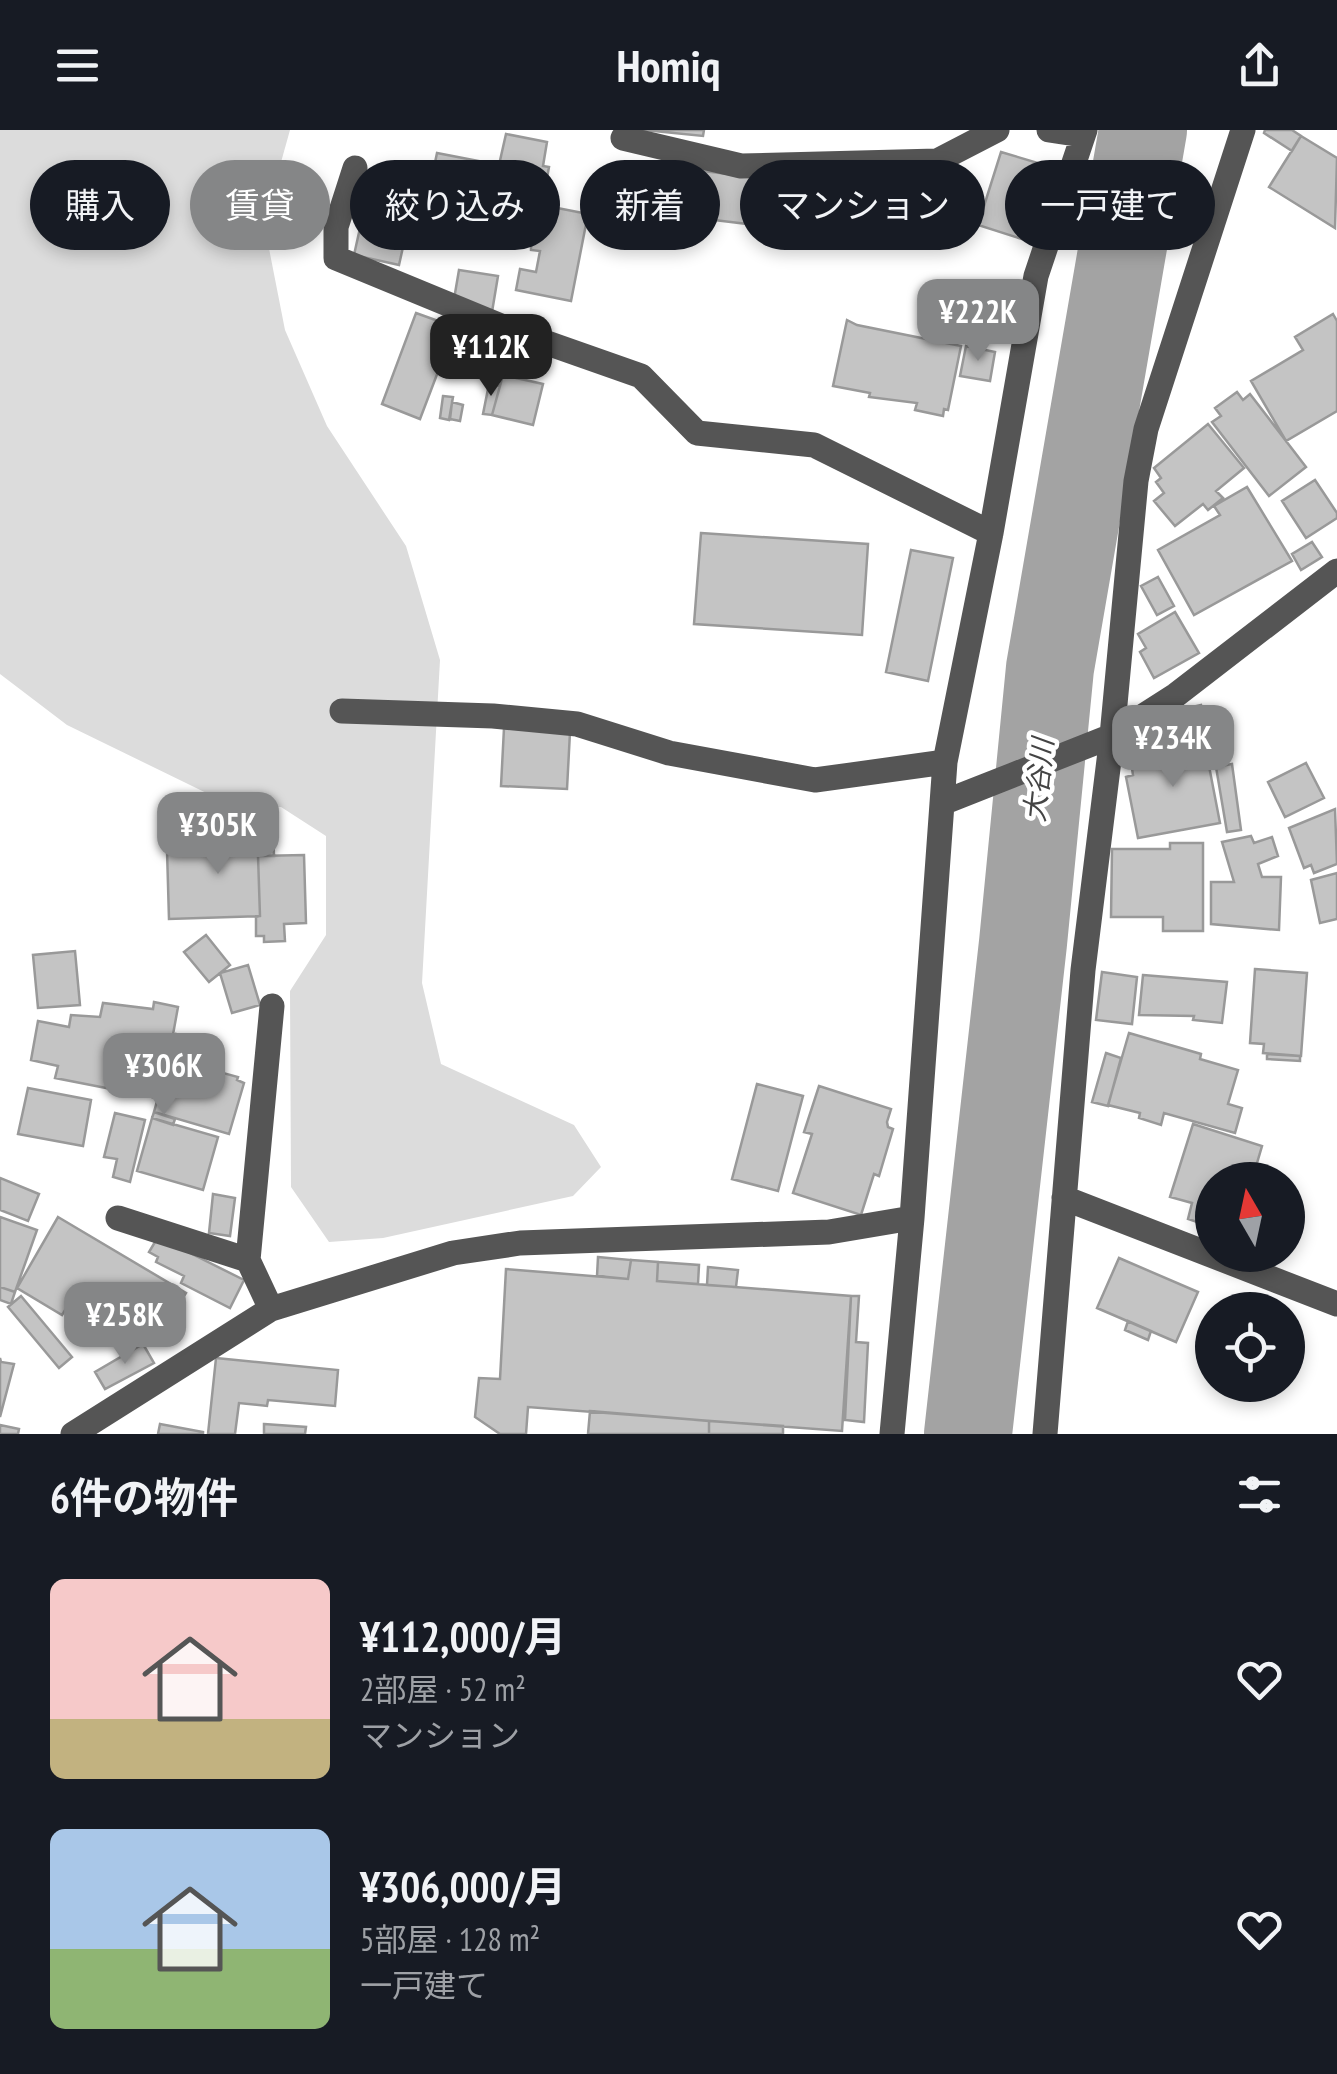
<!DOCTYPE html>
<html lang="ja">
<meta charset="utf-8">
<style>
:root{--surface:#171b24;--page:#20242c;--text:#f1f3f6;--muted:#9ea1a6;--accent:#858687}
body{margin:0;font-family:"PT Sans Narrow","Noto Sans JP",sans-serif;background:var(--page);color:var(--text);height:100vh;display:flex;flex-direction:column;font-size:38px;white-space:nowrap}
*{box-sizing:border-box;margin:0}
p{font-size:32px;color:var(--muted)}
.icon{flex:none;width:55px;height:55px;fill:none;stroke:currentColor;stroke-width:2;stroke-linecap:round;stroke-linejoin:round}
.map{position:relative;height:1304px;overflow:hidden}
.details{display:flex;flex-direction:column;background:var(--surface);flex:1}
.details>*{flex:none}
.hud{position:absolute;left:30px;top:30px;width:1278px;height:90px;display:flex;gap:20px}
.needle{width:65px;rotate:351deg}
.buttons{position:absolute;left:1195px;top:1032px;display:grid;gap:20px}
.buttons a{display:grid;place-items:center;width:110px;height:110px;border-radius:50%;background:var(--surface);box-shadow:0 5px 15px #0003;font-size:50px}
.price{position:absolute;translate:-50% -85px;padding:0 22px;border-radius:20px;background:var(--accent);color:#fff;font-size:32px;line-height:65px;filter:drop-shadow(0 2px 5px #0008)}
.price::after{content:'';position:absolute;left:50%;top:60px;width:30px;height:22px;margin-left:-15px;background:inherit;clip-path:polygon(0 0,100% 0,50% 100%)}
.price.selected{background:#222;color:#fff}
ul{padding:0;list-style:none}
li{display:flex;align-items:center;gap:30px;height:250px;padding:0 50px}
li span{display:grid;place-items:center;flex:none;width:280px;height:200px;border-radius:15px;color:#555}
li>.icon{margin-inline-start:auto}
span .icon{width:120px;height:120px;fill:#fffc;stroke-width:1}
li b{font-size:42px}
h2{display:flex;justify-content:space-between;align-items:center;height:120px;padding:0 50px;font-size:42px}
.chip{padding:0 35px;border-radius:45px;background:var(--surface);box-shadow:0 5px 15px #0003;font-size:35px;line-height:90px}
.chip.selected{background:var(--accent);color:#fff}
header{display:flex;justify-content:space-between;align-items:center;height:130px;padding:0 50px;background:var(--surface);font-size:45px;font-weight:700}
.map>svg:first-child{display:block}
</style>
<header><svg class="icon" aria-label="menu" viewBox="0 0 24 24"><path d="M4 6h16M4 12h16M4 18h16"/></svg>Homiq<svg class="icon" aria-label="share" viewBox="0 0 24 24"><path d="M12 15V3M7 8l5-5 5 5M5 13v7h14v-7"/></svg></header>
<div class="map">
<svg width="1337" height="1304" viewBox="0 0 1337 1304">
<rect width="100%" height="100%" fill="#fff"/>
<path fill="#dcdcdc" d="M 0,0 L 290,0 L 264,93 L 285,200 L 327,296 L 406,416 L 440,530 L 422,853 L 441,934 L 574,995 L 601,1037 L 573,1066 L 383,1108 L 329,1112 L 291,1057 L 290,861 L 326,805 L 326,706 L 281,677 L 229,674 L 67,595 L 0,544 Z"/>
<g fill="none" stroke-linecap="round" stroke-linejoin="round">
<path stroke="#a3a3a3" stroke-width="88" d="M 968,1304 L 1023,813 L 1050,538 L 1143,0"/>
</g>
<path fill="#c4c4c4" stroke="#999" stroke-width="2.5" d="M 644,0 L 704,0 L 703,6 Z
M 1265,0 L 1292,0 L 1301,6 L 1292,21 L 1264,3 Z
M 506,4 L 547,12 L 543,36 L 549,37 L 542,75 L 588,84 L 571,171 L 516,160 L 520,139 L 536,142 L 540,121 L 531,120 L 531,116 L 507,111 L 508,105 L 423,90 L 437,23 L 499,35 Z
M 1301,6 L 1337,28 L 1335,98 L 1269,57 Z
M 1001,22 L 1058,39 L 1050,62 L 1045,61 L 1031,108 L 1024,106 L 1022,109 L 978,95 Z
M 703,41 L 761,48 L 756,95 L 697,88 Z
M 370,53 L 415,63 L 399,135 L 354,125 Z
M 459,140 L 498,146 L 492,182 L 453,175 Z
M 416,183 L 455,197 L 420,289 L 382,274 Z
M 1333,184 L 1337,191 L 1337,281 L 1286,311 L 1251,251 L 1303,220 L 1295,207 Z
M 847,190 L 857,195 L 961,216 L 948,280 L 944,279 L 943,286 L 915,280 L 917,273 L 869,267 L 870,263 L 833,256 Z
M 966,216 L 995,222 L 990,251 L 960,246 Z
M 503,245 L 543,254 L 533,295 L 492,285 Z
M 489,254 L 500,256 L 492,285 L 483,284 Z
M 1237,262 L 1243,270 L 1250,264 L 1306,337 L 1269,366 L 1212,292 L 1221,286 L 1215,278 Z
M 443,266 L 453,267 L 449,290 L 440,288 Z
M 452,272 L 463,275 L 460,291 L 450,289 Z
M 1208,294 L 1244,338 L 1216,361 L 1223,368 L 1208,380 L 1203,374 L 1175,396 L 1154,371 L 1164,363 L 1156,352 L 1161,348 L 1154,338 Z
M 1315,350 L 1337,383 L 1337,388 L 1306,408 L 1282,371 Z
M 1247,357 L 1292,431 L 1194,485 L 1158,420 L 1220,385 L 1214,376 Z
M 701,403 L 868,414 L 862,505 L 694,494 Z
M 1312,412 L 1322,427 L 1301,440 L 1292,424 Z
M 911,420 L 953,428 L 928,551 L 886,542 Z
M 1158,447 L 1174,476 L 1157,485 L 1141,456 Z
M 1175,482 L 1199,523 L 1154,548 L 1140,522 L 1146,518 L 1138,504 Z
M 1201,575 L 1205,595 L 1193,598 L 1188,578 Z
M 504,598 L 570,602 L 567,659 L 501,656 Z
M 1203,605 L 1220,693 L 1138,708 L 1126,647 L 1133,645 L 1131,632 L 1170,624 L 1168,612 Z
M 1306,633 L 1324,668 L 1285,687 L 1268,652 Z
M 1232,634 L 1241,700 L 1227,702 L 1216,637 Z
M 1335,679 L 1337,734 L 1314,743 L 1311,735 L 1304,738 L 1289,698 Z
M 273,700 L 274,726 L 258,726 L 260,786 L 169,789 L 167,720 L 217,718 L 216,702 Z
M 1251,706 L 1254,713 L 1272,707 L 1278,726 L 1258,734 L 1262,747 L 1281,747 L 1279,800 L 1211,794 L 1211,752 L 1234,752 L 1222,712 Z
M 1170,713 L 1203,713 L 1203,801 L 1163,801 L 1163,787 L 1111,787 L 1112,719 L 1170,719 Z
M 304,725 L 306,793 L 284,794 L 285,811 L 264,812 L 264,806 L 256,806 L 256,787 L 260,786 L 258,726 Z
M 1337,743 L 1337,789 L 1320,793 L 1311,750 Z
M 206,805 L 230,835 L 209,852 L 184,822 Z
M 75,821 L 80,875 L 38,878 L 33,825 Z
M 248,835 L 260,875 L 232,883 L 220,843 Z
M 1255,839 L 1307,843 L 1301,926 L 1263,923 L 1264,914 L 1250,913 Z
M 1102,842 L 1137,847 L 1132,894 L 1096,890 Z
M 1143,845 L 1227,852 L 1222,893 L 1193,890 L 1194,886 L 1139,885 Z
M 154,872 L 178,877 L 172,910 L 163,908 L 152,967 L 55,948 L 58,936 L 31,930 L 38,891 L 69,897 L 71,885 L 100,887 L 103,873 L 153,879 Z
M 1129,903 L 1201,924 L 1200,929 L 1238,940 L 1228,974 L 1242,978 L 1235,1003 L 1164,983 L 1161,995 L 1139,988 L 1140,983 L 1108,975 Z
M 176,904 L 197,910 L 190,934 L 238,947 L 237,950 L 244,953 L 229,1004 L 154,982 Z
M 1106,923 L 1121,928 L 1108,976 L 1092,972 Z
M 1267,924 L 1300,926 L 1300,931 L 1267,929 Z
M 757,954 L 803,966 L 778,1061 L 732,1049 Z
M 819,956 L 891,979 L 887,992 L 888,997 L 893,999 L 879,1046 L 874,1044 L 861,1085 L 793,1063 L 812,1004 L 804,1002 Z
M 28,958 L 91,970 L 83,1016 L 18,1004 Z
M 154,982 L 175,989 L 173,995 L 152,988 Z
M 115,983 L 145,990 L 130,1052 L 113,1047 L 117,1029 L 104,1027 Z
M 152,988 L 218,1007 L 203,1060 L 137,1041 Z
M 1193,994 L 1262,1016 L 1252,1050 L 1212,1050 L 1212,1097 L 1188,1089 L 1192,1073 L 1170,1067 Z
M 0,1048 L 39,1064 L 28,1091 L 0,1080 Z
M 213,1064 L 235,1068 L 230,1106 L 209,1103 Z
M 0,1087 L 37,1100 L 15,1162 L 0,1157 Z
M 58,1087 L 186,1163 L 165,1197 L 142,1183 L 127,1205 L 71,1171 L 62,1185 L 17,1158 Z
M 158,1107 L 244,1150 L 230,1178 L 181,1153 L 184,1146 L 156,1132 L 158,1127 L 149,1122 Z
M 598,1127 L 631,1130 L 628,1149 L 597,1146 Z
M 1119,1128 L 1198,1162 L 1176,1212 L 1097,1178 Z
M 631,1130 L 658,1132 L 657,1151 L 851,1166 L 842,1301 L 528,1277 L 526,1304 L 500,1304 L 475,1287 L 479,1248 L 500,1249 L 506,1139 L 628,1149 Z
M 658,1132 L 699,1135 L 698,1154 L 657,1151 Z
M 708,1137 L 738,1140 L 736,1157 L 707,1155 Z
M 0,1157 L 15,1162 L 11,1174 L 0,1170 Z
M 21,1166 L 72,1227 L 59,1238 L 8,1177 Z
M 851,1166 L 859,1166 L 856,1212 L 868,1213 L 864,1292 L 845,1290 Z
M 1128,1191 L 1151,1201 L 1148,1210 L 1125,1200 Z
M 143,1214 L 154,1233 L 105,1259 L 95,1242 Z
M 0,1228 L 1,1232 L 14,1234 L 0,1287 Z
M 216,1228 L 338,1240 L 335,1276 L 268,1270 L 267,1276 L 239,1273 L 235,1304 L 208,1304 Z
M 590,1281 L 709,1291 L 709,1304 L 588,1304 Z
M 709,1291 L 783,1296 L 783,1304 L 709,1304 Z
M 160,1294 L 203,1302 L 203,1304 L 158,1304 Z
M 264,1294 L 306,1297 L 305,1304 L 264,1304 Z
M 0,1295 L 19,1299 L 18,1304 L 0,1304 Z"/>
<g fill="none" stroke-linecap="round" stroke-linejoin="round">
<path stroke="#555" stroke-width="25" d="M 1049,0 L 1082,5
M 623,8 L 741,36 L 937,31 L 997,0
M 355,38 L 336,97 L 336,128 L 513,201 L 641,246 L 697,303 L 814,315 L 991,403
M 342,581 L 493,586 L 577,594 L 669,623 L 815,650 L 945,632
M 942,673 L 1112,606 L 1176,565 L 1337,441
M 1064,1068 L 1337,1174
M 118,1088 L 248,1130
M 271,1179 L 248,1130 L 272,876
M 73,1304 L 271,1179 L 453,1123 L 520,1113 L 829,1102 L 912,1088
M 892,1304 L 912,1088 L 945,632 L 991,403 L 1036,146 L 1085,0
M 1045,1304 L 1083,840 L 1112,606 L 1136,351 L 1146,299 L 1243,0"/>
</g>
<g text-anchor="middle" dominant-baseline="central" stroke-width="9" stroke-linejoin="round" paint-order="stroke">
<g font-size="28" font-style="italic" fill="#444" stroke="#fff">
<text transform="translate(1038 650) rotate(-84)">大谷川</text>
</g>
</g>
</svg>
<div class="buttons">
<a><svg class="needle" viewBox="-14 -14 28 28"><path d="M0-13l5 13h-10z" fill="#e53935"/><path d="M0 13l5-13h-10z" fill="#9ea1a6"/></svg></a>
<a><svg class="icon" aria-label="locate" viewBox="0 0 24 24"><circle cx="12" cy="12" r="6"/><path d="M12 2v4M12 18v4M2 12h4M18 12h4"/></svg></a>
</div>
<b class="price" style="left:978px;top:234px">¥222K</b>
<b class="price selected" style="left:491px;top:269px">¥112K</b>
<b class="price" style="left:1173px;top:660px">¥234K</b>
<b class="price" style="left:218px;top:747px">¥305K</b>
<b class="price" style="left:164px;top:988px">¥306K</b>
<b class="price" style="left:125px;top:1237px">¥258K</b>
<div class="hud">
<a class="chip">購入</a>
<a class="chip selected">賃貸</a>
<a class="chip">絞り込み</a>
<a class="chip">新着</a>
<a class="chip">マンション</a>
<a class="chip">一戸建て</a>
</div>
</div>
<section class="details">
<h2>6件の物件<svg class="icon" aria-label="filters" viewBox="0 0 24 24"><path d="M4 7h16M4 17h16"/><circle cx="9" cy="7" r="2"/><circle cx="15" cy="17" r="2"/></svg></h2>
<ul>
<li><span style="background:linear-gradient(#f6c9c9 70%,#c2b280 0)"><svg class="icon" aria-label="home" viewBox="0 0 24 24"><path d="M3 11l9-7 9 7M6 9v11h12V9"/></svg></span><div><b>¥112,000/月</b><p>2部屋 · 52 m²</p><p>マンション</p></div><svg class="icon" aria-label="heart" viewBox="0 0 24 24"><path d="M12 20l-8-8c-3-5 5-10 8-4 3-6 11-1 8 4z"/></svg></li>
<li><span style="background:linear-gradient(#a9c7e8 60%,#8fb573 0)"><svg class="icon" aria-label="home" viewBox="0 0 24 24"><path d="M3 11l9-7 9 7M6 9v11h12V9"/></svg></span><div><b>¥306,000/月</b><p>5部屋 · 128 m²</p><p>一戸建て</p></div><svg class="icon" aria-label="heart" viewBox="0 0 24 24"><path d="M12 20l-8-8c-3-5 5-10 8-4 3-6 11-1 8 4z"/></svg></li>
</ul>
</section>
